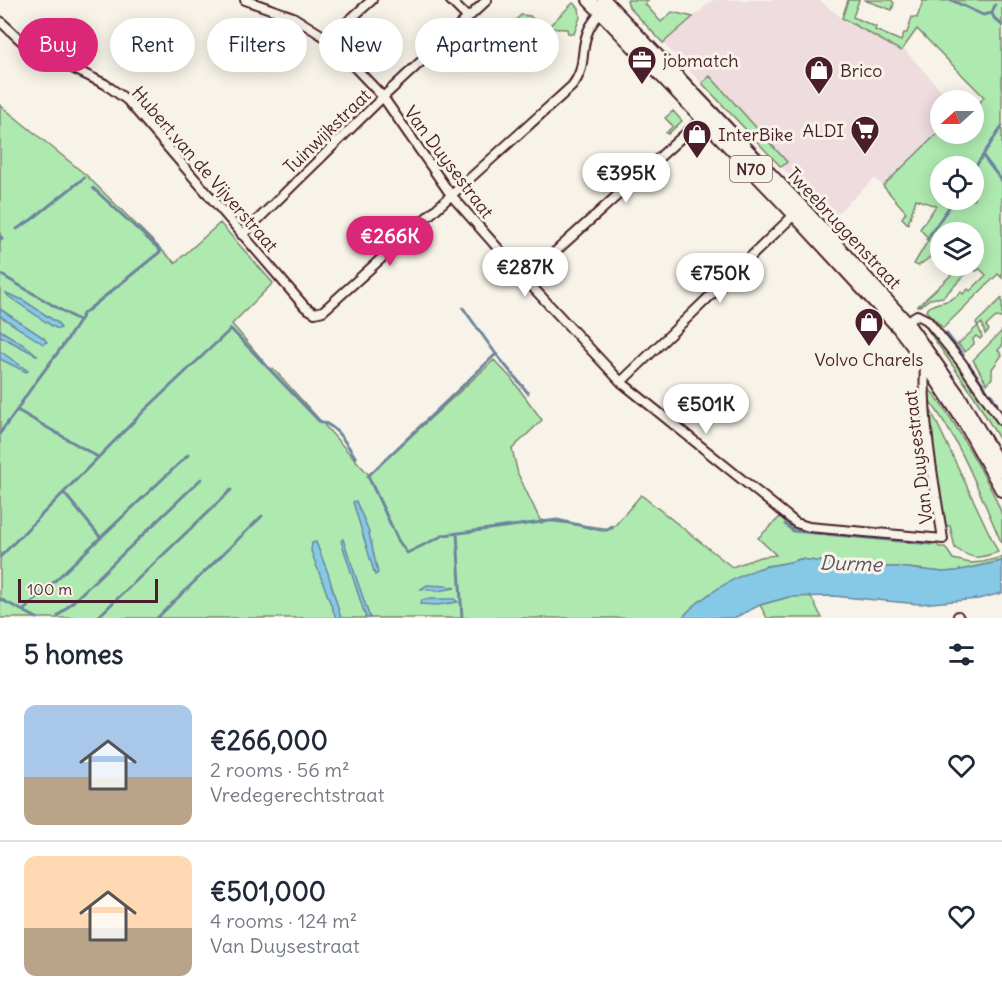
<!DOCTYPE html>
<meta charset="utf-8">
<style>
:root{--surface:#fff;--page:#f2f2f3;--text:#1f2937;--muted:#747a83;--line:#e0e1e3;--accent:#db2777}
body{margin:0;font-family:Delius,sans-serif;background:var(--page);color:var(--text);height:100vh;display:flex;flex-direction:column;font-size:22px;white-space:nowrap}
*{box-sizing:border-box;margin:0}
p{font-size:20px;color:var(--muted)}
.icon{flex:none;width:33px;height:33px;fill:none;stroke:currentColor;stroke-width:2;stroke-linecap:round;stroke-linejoin:round}
.map{position:relative;height:618px;overflow:hidden}
.details{display:flex;flex-direction:column;background:var(--surface);flex:1}
.details>*{flex:none}
.hud{position:absolute;left:18px;top:18px;width:600px;height:54px;display:flex;gap:12px}
.needle{width:39px;rotate:249deg}
.tools{position:absolute;left:930px;top:90px;display:grid;gap:12px}
.tools a{display:grid;place-items:center;width:54px;height:54px;border-radius:50%;background:var(--surface);box-shadow:0 3px 15px #0003;font-size:30px}
.scale{position:absolute;left:18px;bottom:15px;width:140px;box-sizing:border-box;padding-left:6px;border:3px solid #4a1f2b;border-top:0;font-size:16px;line-height:21px;white-space:nowrap;color:#4a1f2b;-webkit-text-stroke:4px #f7f3e8;paint-order:stroke}
.price{position:absolute;translate:-50% -51px;padding:0 14px;border-radius:21px;background:#fff;color:#222;font-size:20px;line-height:39px;filter:drop-shadow(0 2px 3px #0008)}
.price::after{content:'';position:absolute;left:50%;top:36px;width:18px;height:14px;margin-left:-9px;background:inherit;clip-path:polygon(0 0,100% 0,50% 100%)}
.price.on{background:var(--accent);color:#fff}
ul{padding:0;list-style:none}
li{display:flex;align-items:center;gap:18px;height:150px;padding:0 24px}
li+li{border-top:2px solid var(--line)}
li span{display:grid;place-items:center;flex:none;width:168px;height:120px;border-radius:12px;color:#555}
li>.icon{margin-inline-start:auto}
span .icon{width:72px;height:72px;fill:#fffc;stroke-width:1}
li b{font-size:26px}
h2{display:flex;justify-content:space-between;align-items:center;height:72px;padding:0 24px;font-size:26px}
.pill{padding:0 21px;border-radius:27px;background:var(--surface);box-shadow:0 3px 15px #0003;font-size:21px;line-height:54px}
.pill.on{background:var(--accent);color:#fff}
.map>svg:first-child{display:block}
</style>
<div class="map">
<svg width="1002" height="618" viewBox="0 0 1002 618">
<rect width="100%" height="100%" fill="#f7f3e8"/>
<filter id="ink" filterUnits="userSpaceOnUse"><feTurbulence type="fractalNoise" baseFrequency=".0167" numOctaves="2"/><feDisplacementMap in="SourceGraphic" scale="12" xChannelSelector="R" yChannelSelector="G"/><feConvolveMatrix kernelMatrix="1 2 1 2 8 2 1 2 1" color-interpolation-filters="sRGB"/></filter>
<g filter="url(#ink)">
<path fill="#eedcde" d="M 713,0 L 819,0 L 842,18 L 901,51 L 903,48 L 950,100 L 940,100 L 940,131 L 883,186 L 875,178 L 829,221 L 790,180 L 792,178 L 663,43 Z"/>
<path fill="#aeeab0" stroke="#7c846e" stroke-width="1.5" fill-rule="evenodd" d="M 627,0 L 649,0 L 645,4 L 661,22 L 672,12 L 693,17 L 663,43 L 629,7 Z
M 848,0 L 859,0 L 853,17 L 876,27 L 875,30 L 901,41 L 904,33 L 907,33 L 912,17 L 917,18 L 923,1 L 1002,0 L 1002,278 L 998,274 L 943,328 L 926,311 L 927,309 C 940,298 946,307 961,292 L 963,294 L 968,289 L 970,291 L 986,275 L 980,269 L 976,271 L 972,268 L 943,297 L 930,299 L 920,306 L 918,306 L 961,266 L 974,266 L 974,232 L 940,232 L 940,242 L 939,241 L 929,258 L 918,266 L 914,264 L 929,239 L 920,229 L 936,206 L 916,199 L 908,224 L 902,218 L 906,212 L 883,186 L 940,131 L 940,134 L 974,134 L 974,110 L 984,97 L 917,29 L 901,51 L 842,18 ZM 974,166 L 974,200 L 940,200 L 940,166 Z
M 864,0 L 891,0 L 894,3 L 892,10 Z
M 573,3 L 579,8 L 580,17 L 574,34 L 568,33 L 567,29 L 547,28 Z
M 521,15 L 530,16 L 538,24 L 530,31 L 521,22 L 516,27 L 524,36 L 527,35 L 530,37 L 529,45 L 511,25 Z
M 665,53 L 768,161 L 771,167 L 665,56 Z
M 710,76 L 787,162 L 781,167 L 702,83 Z
M 0,105 L 86,175 L 175,263 L 220,223 L 273,283 L 232,324 L 271,370 L 273,368 L 369,475 L 494,360 L 511,378 L 542,420 L 512,449 L 518,474 L 540,520 L 612,529 L 641,495 L 732,567 L 760,557 L 776,555 L 758,538 L 781,516 L 797,529 L 935,542 L 939,547 L 945,547 L 953,559 L 970,563 L 983,562 L 1002,557 L 1002,561 L 956,571 L 943,572 L 898,567 L 868,567 L 800,559 L 789,563 L 766,566 L 730,582 L 694,606 L 682,618 L 0,618 Z
M 673,111 L 682,121 L 668,134 L 666,133 L 673,126 L 665,118 Z
M 1002,298 L 1002,318 L 996,317 L 986,326 L 989,330 L 985,334 L 982,323 L 978,326 L 982,337 L 980,339 L 976,336 L 973,339 L 974,344 L 965,352 L 958,344 L 978,326 L 976,323 Z
M 920,319 L 981,394 L 1002,427 L 1002,444 L 974,396 Z
M 1002,331 L 1002,346 L 998,350 L 1002,355 L 992,369 L 992,378 L 987,384 L 973,360 Z
M 929,389 C 945,404 997,494 1002,516 C 1002,524 1002,536 1002,544 C 980,494 960,439 926,396 Z
M 928,404 L 998,552 C 978,559 973,560 955,548 L 950,526 L 944,525 L 928,422 Z
M 810,595 L 822,618 L 767,618 L 760,605 L 789,597 Z"/>
<path fill="#85c9e7" stroke="#6d859c" stroke-width="1.5" d="M 6,293 L 23,300 L 58,323 L 61,328 L 58,329 L 52,326 L 8,296 Z
M 0,309 L 44,338 L 47,342 L 43,344 L 40,342 L 0,316 Z
M 0,330 L 30,349 L 38,356 L 0,336 Z
M 0,351 L 28,371 L 26,372 L 0,359 Z
M 356,501 L 368,529 L 378,573 L 375,575 L 353,502 Z
M 343,539 L 370,618 L 366,618 L 341,541 Z
M 316,542 L 328,573 L 341,618 L 336,618 L 311,551 L 312,543 Z
M 800,559 L 868,567 L 898,567 L 943,572 L 956,571 L 1002,561 L 1002,593 L 978,599 L 919,604 L 833,596 L 789,597 L 760,605 L 734,618 L 682,618 C 699,597 741,572 768,566 C 779,564 789,563 800,559 Z
M 427,585 L 447,586 L 455,588 L 438,591 L 421,589 Z
M 431,599 L 454,599 L 458,602 L 437,605 L 420,604 L 422,600 Z"/>
<g fill="none" stroke-linecap="round" stroke-linejoin="round">
<path stroke="#6d859c" stroke-width="3" d="M 951,0 L 983,15 L 992,13
M 995,5 L 992,13 L 994,18 L 1002,25
M 983,156 L 1002,181
M 974,169 L 1002,126
M 17,229 L 31,220 L 84,178
M 0,236 L 2,238 L 0,240
M 927,239 L 954,200
M 0,274 L 78,320
M 463,308 L 496,354
M 946,333 L 963,355
M 969,364 L 985,387
M 528,393 L 496,354 L 368,476 L 398,540 L 407,553 L 444,535 L 557,520 L 601,530 L 607,530 L 612,526
M 991,394 L 997,404
M 17,410 C 37,376 65,348 83,314 L 161,251 L 93,188
M 0,433 L 17,410 L 98,457
M 64,493 L 101,538
M 785,524 L 793,531 L 931,544
M 457,533 L 462,618
M 0,557 L 147,408 L 231,329 L 319,421 C 337,425 346,444 356,458
M 0,599 L 37,618
M 24,610 L 188,455
M 58,616 L 201,479
M 97,618 L 231,490
M 157,618 L 262,516"/>
<g stroke="#4a1f2b" stroke-width="12">
<path id="minor" d="M 245,0 L 293,17 L 328,39 L 383,97 L 451,195 L 525,279 L 621,382 L 796,523 L 809,527 L 943,539 C 934,481 922,423 925,364
M 450,0 L 468,18
M 0,21 L 27,46 L 105,84 L 127,100 L 305,307 L 315,313 L 323,311 L 331,304 L 572,86 C 588,66 579,49 589,29 C 592,23 597,17 601,12
M 328,39 L 372,0
M 242,235 L 383,97 L 487,0
M 525,279 L 704,117
M 904,323 L 917,315 L 927,320 L 961,362 L 1002,421
M 621,382 L 797,212
M 958,616 L 959,618"/>
</g>
<g stroke="#4a1f2b" stroke-width="16">
<path id="primary" d="M 589,0 L 794,214 L 899,328 L 925,362 L 965,423 L 1002,490
M 604,0 L 810,216 L 906,322 L 960,398 L 1002,470"/>
</g>
<use href="#minor" stroke="#f7f3e8" stroke-width="8"/>
<use href="#primary" stroke="#f7f3e8" stroke-width="12"/>
</g>
</g>
<defs>
<g id="office-pin" transform="scale(1.5)"><path d="M0 17L-7.5 6A9.5 9.5 0 1 1 7.5 6Z" fill="#4a1f2b" stroke="#f7f3e8"/><path d="M-6-3h4V-5.5h4V-3h4V5H-6ZM-1-4.5V-3h2v-1.5ZM-6 0V1H6V0Z" fill="#fff"/></g>
<g id="shop-pin" transform="scale(1.5)"><path d="M0 17L-7.5 6A9.5 9.5 0 1 1 7.5 6Z" fill="#4a1f2b" stroke="#f7f3e8"/><path d="M-5-2.5h2.3a2.7 3.5 0 0 1 5.4 0H5L5.5 6h-11ZM-1.5-2.5h3a1.5 2.3 0 0 0-3 0Z" fill="#fff"/></g>
<g id="supermarket-pin" transform="scale(1.5)"><path d="M0 17L-7.5 6A9.5 9.5 0 1 1 7.5 6Z" fill="#4a1f2b" stroke="#f7f3e8"/><path d="M-6-5.5h2.5l.6 2H6L4.5 2H-2.5L-4.4-4H-6ZM-1.5 3.2a1.3 1.3 0 1 0 .1 0ZM3 3.2a1.3 1.3 0 1 0 .1 0Z" fill="#fff"/></g>
</defs>
<g fill-rule="evenodd">
<use href="#office-pin" x="642" y="60"/>
<use href="#shop-pin" x="819" y="70"/>
<use href="#supermarket-pin" x="865" y="130"/>
<use href="#shop-pin" x="697" y="134"/>
<use href="#shop-pin" x="869" y="322"/>
</g>
<g text-anchor="middle" dominant-baseline="central" stroke-width="6" stroke-linejoin="round" paint-order="stroke">
<rect fill="#f7f3e8" stroke="#7e5f64" stroke-width="1.5" x="730" y="156" width="42" height="26" rx="4.5"/>
<g font-size="16" font-weight="bold" fill="#4a1f2b">
<text x="751" y="169">N70</text>
</g>
<g font-size="18" fill="#4a1f2b" stroke="#f7f3e8" text-anchor="start">
<text x="663" y="60">jobmatch</text>
<text x="840" y="70">Brico</text>
<text x="844" y="130" text-anchor="end">ALDI</text>
<text x="718" y="134">InterBike</text>
<text x="869" y="359" text-anchor="middle">Volvo Charels</text>
</g>
<g font-size="18" fill="#4a1f2b" stroke="#f7f3e8">
<text transform="translate(327 131) rotate(-44)">Tuinwijkstraat</text>
<text transform="translate(449 162) rotate(53)">Van Duysestraat</text>
<text transform="translate(205 169) rotate(49)">Hubert van de Vijverstraat</text>
<text transform="translate(844 228) rotate(47)">Tweebruggenstraat</text>
<text transform="translate(918 457) rotate(-97)">Van Duysestraat</text>
</g>
<g font-size="20" font-style="italic" fill="#5c5263" stroke="#f7f3e8">
<text transform="translate(851 563) rotate(2)">Durme</text>
</g>
</g>
</svg>
<div class="tools">
<a><svg class="needle" viewBox="-14 -14 28 28"><path d="M0-13l5 13h-10z" fill="#e53935"/><path d="M0 13l5-13h-10z" fill="#747a83"/></svg></a>
<a><svg class="icon" aria-label="locate" viewBox="0 0 24 24"><circle cx="12" cy="12" r="6"/><path d="M12 2v4M12 18v4M2 12h4M18 12h4"/></svg></a>
<a><svg class="icon" aria-label="layers" viewBox="0 0 24 24"><path d="M12 4l9 5-9 5-9-5zM3 14l9 5 9-5"/></svg></a>
</div>
<div class="scale">100 m</div>
<b class="price" style="left:626px;top:204px">€395K</b>
<b class="price on" style="left:390px;top:267px">€266K</b>
<b class="price" style="left:525px;top:298px">€287K</b>
<b class="price" style="left:720px;top:304px">€750K</b>
<b class="price" style="left:706px;top:435px">€501K</b>
<div class="hud">
<a class="pill on">Buy</a>
<a class="pill">Rent</a>
<a class="pill">Filters</a>
<a class="pill">New</a>
<a class="pill">Apartment</a>
</div>
</div>
<section class="details">
<h2>5 homes<svg class="icon" aria-label="filters" viewBox="0 0 24 24"><path d="M4 7h16M4 17h16"/><circle cx="9" cy="7" r="2"/><circle cx="15" cy="17" r="2"/></svg></h2>
<ul>
<li><span style="background:linear-gradient(#a9c7e8 60%,#b9a48a 0)"><svg class="icon" aria-label="home" viewBox="0 0 24 24"><path d="M3 11l9-7 9 7M6 9v11h12V9"/></svg></span><div><b>€266,000</b><p>2 rooms · 56 m²</p><p>Vredegerechtstraat</p></div><svg class="icon" aria-label="heart" viewBox="0 0 24 24"><path d="M12 20l-8-8c-3-5 5-10 8-4 3-6 11-1 8 4z"/></svg></li>
<li><span style="background:linear-gradient(#ffd9b3 60%,#b9a48a 0)"><svg class="icon" aria-label="home" viewBox="0 0 24 24"><path d="M3 11l9-7 9 7M6 9v11h12V9"/></svg></span><div><b>€501,000</b><p>4 rooms · 124 m²</p><p>Van Duysestraat</p></div><svg class="icon" aria-label="heart" viewBox="0 0 24 24"><path d="M12 20l-8-8c-3-5 5-10 8-4 3-6 11-1 8 4z"/></svg></li>
</ul>
</section>
